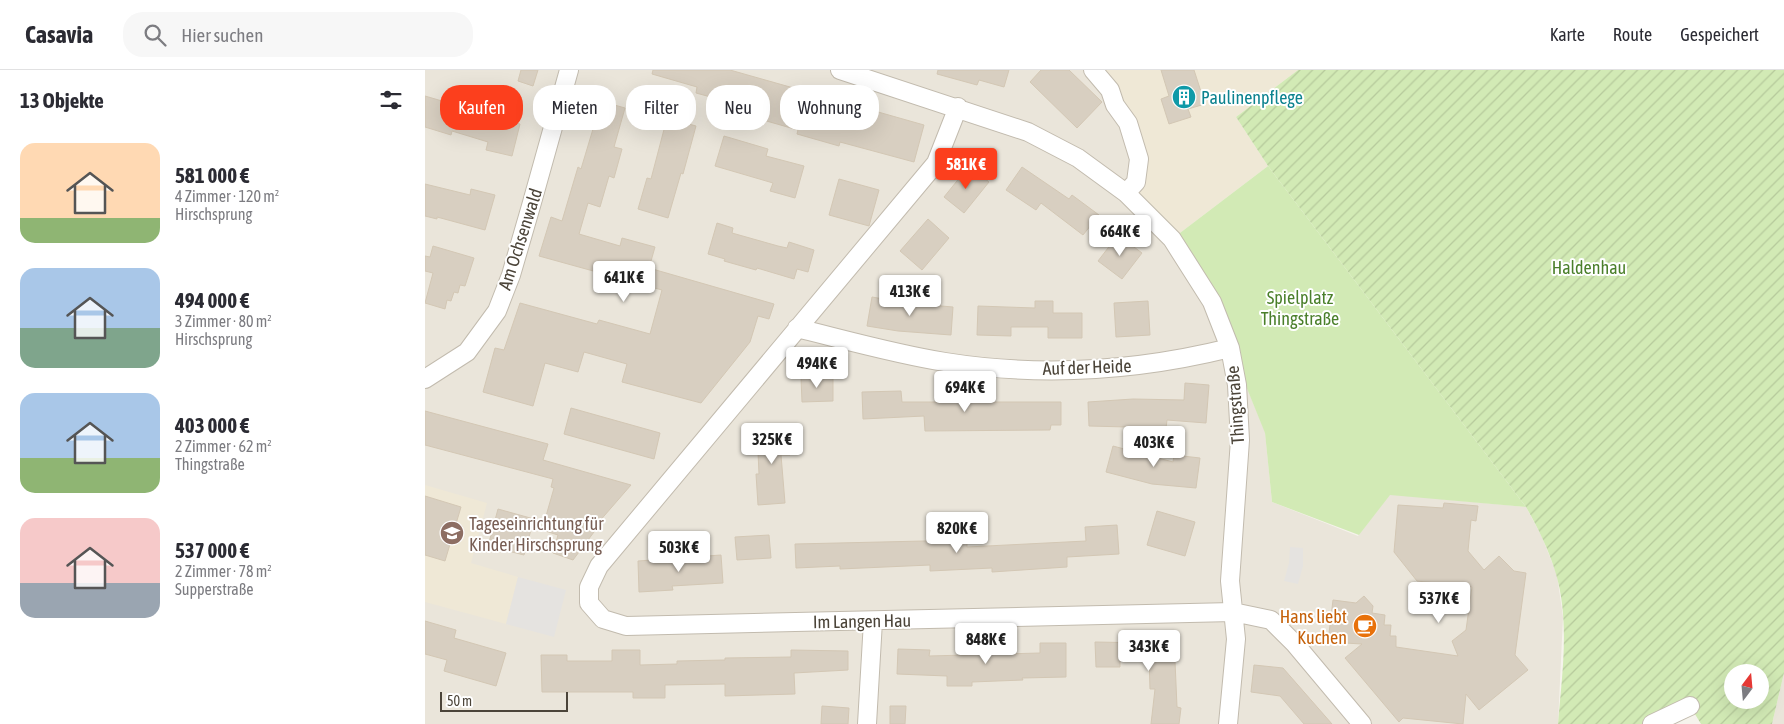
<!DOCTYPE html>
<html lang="de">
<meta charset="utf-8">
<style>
:root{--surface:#fff;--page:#f7f7f7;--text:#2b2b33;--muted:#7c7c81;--line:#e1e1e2;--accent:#fc3f1d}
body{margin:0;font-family:"Asap Condensed",sans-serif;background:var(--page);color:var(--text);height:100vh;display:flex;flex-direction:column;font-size:19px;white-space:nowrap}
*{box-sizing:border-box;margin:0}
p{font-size:16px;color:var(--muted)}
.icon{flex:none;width:28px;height:28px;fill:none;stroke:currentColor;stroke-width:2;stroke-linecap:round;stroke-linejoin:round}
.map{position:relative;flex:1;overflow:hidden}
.drawer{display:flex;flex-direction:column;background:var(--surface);width:425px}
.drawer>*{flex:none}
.hud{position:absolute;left:15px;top:15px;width:475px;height:45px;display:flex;gap:10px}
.needle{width:32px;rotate:16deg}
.controls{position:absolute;left:1299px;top:594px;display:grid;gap:10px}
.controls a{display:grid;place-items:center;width:45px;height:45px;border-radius:50%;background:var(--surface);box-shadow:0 5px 20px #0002;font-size:25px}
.scale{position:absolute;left:15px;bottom:12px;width:128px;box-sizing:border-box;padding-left:5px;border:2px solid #4b4439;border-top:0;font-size:14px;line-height:18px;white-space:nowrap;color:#4b4439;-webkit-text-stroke:4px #fff;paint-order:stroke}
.price{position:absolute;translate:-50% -42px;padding:0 11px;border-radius:5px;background:#fff;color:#222;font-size:16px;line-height:32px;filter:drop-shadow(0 1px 2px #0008)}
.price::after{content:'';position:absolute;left:50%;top:30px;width:15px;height:11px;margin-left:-8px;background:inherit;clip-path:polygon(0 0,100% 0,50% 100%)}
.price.on{background:var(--accent);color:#fff}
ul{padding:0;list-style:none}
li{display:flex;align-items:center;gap:15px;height:125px;padding:0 20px}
li span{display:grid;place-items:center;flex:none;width:140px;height:100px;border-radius:15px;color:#555}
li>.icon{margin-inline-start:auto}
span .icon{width:60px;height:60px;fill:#fffc;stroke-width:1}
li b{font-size:21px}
h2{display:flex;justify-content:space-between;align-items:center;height:60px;padding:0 20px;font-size:21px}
.pill{padding:0 18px;border-radius:20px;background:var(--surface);box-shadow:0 5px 20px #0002;font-size:18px;line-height:45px}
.pill.on{background:var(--accent);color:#fff}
header{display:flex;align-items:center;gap:30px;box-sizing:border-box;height:70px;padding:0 25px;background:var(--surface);border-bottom:1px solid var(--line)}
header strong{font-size:24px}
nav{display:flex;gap:28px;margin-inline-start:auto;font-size:18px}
.search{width:350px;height:45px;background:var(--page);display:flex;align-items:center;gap:12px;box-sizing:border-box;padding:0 18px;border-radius:20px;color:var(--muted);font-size:19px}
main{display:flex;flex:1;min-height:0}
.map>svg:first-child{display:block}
</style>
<header>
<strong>Casavia</strong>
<div class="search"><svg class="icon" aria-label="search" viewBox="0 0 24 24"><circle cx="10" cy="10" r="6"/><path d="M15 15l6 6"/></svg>Hier suchen</div>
<nav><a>Karte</a><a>Route</a><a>Gespeichert</a></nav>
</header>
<main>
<section class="drawer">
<h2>13 Objekte<svg class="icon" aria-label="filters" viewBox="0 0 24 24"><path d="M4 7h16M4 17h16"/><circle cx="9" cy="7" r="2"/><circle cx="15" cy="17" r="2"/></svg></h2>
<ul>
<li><span style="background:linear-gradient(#ffd9b3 75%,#8fb573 0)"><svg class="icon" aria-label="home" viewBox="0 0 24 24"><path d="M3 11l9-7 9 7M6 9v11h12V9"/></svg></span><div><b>581 000 €</b><p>4 Zimmer · 120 m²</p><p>Hirschsprung</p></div></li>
<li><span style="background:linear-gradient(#a9c7e8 60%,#7fa58c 0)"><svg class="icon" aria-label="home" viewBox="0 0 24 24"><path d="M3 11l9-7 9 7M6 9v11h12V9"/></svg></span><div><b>494 000 €</b><p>3 Zimmer · 80 m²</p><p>Hirschsprung</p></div></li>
<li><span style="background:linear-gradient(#a9c7e8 65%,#8fb573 0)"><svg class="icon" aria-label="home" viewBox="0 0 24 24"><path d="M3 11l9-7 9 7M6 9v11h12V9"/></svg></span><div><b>403 000 €</b><p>2 Zimmer · 62 m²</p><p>Thingstraße</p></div></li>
<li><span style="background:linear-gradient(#f6c9c9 65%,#9aa5b1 0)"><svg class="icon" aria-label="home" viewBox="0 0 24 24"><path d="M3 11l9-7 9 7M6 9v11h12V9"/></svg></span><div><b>537 000 €</b><p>2 Zimmer · 78 m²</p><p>Supperstraße</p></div></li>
</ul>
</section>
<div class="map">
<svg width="1359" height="654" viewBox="0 0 1359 654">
<defs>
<pattern id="garden-furrows" width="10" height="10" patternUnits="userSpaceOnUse" patternTransform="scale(1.25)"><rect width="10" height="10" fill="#d2eab5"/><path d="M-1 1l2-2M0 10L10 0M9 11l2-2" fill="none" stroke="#b6ca9c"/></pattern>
</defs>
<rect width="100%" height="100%" fill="#f6f3ec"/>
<path fill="#eae5da" d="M 0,0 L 668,0 L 787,232 L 840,362 L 847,432 L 933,466 L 965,424 L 1101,437 L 1117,467 L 1132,505 L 1138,547 L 1133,654 L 0,654 Z
M 1359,603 L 1359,654 L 1347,654 Z"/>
<path fill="#efe8d6" d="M 668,0 L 873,0 L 811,47 L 843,96 L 747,169 L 701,123 L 714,89 Z
M 0,415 L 62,433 L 46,493 L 93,507 L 81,554 L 0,532 Z"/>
<path fill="#d2eab5" d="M 843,96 L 1101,437 L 965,425 L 934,465 L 847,432 L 840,363 L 787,232 L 747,169 Z"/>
<path fill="url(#garden-furrows)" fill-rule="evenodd" d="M 873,0 L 1359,0 L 1359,603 L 1347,654 L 1276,654 L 1265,636 L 1227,654 L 1133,654 C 1137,605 1145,552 1131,504 C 1124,480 1113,458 1101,437 L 843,96 L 811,47 ZM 1308,602 L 1335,602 L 1335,630 L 1308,630 Z"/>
<path fill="#e5e3e0" d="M 865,477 L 878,478 L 878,496 L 873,514 L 859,511 L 864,493 Z
M 93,507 L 141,520 L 129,567 L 81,554 Z"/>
<path fill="#d8cfc1" stroke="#d3c7b4" d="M 96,0 L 113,0 L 108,16 L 93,11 Z
M 228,0 L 305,0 L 499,55 L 489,92 L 415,72 L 414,76 L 372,64 L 373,60 L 338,50 L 342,37 L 313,29 L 309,43 L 290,38 L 293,29 L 271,23 L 272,17 L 227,4 Z
M 513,0 L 584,0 L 579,17 L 554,10 L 552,15 L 512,4 Z
M 616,0 L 644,0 L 677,32 L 652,58 L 605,12 Z
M 736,0 L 769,0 L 780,34 L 763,39 L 766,47 L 744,54 L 736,29 L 744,26 Z
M 0,26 L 95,54 L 87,86 L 61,80 L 63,72 L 27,61 L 26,65 L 0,57 Z
M 165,28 L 200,38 L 189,77 L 197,79 L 189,108 L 184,106 L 175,137 L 163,133 L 154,164 L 195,176 L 197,168 L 230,177 L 224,198 L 349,234 L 344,249 L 333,246 L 325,272 L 276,333 L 197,312 L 202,294 L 159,282 L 153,302 L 120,293 L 108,336 L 58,322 L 70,278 L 79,280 L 95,233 L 172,254 L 174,250 L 225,264 L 237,220 L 114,186 L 126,147 L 137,151 L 153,97 L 156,99 L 168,59 L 157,56 Z
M 242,48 L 271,56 L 258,104 L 256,103 L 243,148 L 213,139 L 222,108 L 226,109 Z
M 299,66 L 343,79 L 341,86 L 379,96 L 370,128 L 345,121 L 348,113 L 290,96 Z
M 544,96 L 564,112 L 539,143 L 519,127 Z
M 597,97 L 644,129 L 647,125 L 674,145 L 658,165 L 616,133 L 611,140 L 581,120 Z
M 414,109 L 454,120 L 444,156 L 404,145 Z
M 0,114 L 45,125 L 46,119 L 70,125 L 60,160 L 12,147 L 12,149 L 0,146 Z
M 503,149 L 524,168 L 497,200 L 475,181 Z
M 292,153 L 308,158 L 307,163 L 353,176 L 362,178 L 364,172 L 389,180 L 383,202 L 372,199 L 369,209 L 332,198 L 331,200 L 299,191 L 300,189 L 283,184 Z
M 693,165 L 717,183 L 697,209 L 673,191 Z
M 8,176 L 49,188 L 40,216 L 35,215 L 33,223 L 29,222 L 26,231 L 22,230 L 20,239 L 0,233 L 8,203 L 0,201 L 0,186 L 5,187 Z
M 447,227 L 481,233 L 528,237 L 526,265 L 473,261 L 442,256 Z
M 610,231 L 628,231 L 628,243 L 657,243 L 657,268 L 623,268 L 623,257 L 586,257 L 586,266 L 552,265 L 553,236 L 610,238 Z
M 723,231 L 725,265 L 691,267 L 689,233 Z
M 408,307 L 408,331 L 377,332 L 376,308 Z
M 760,313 L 784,315 L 781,353 L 742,350 L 741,358 L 664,356 L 663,332 L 708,329 L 759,330 Z
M 476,321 L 477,332 L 636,332 L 636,355 L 626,355 L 625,360 L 500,361 L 499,346 L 438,349 L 437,322 Z
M 146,338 L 235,363 L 229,389 L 139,364 Z
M 0,341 L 123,374 L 118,390 L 206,415 L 173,453 L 175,454 L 148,490 L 128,483 L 133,465 L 117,460 L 129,418 L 126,417 L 128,409 L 0,375 Z
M 364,359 L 365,385 L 356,385 L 360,433 L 333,435 L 331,404 L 334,404 L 332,360 Z
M 688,376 L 748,392 L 749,385 L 775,388 L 771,418 L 727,414 L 681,402 Z
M 0,426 L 36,437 L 20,491 L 0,485 Z
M 1019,433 L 1053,436 L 1051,451 L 1046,450 L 1043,481 L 1059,500 L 1074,486 L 1089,501 L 1101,503 L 1090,585 L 1103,600 L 1054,640 L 1041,624 L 1038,654 L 978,648 L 974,652 L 920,588 L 937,574 L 903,572 L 908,530 L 931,533 L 939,526 L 948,536 L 947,543 L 960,545 L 959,555 L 966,555 L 965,566 L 971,566 L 971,577 L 1033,586 L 1027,571 L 1041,560 L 1047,517 L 992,511 L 969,482 L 973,435 L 1018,438 Z
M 73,439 L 109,449 L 99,485 L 63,476 Z
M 732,441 L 770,452 L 760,486 L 722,475 Z
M 692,455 L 694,484 L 642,487 L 642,497 L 567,502 L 567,498 L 505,501 L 505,495 L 415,499 L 415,496 L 371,498 L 370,474 L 542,470 L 542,477 L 661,471 L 660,457 Z
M 344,465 L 346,488 L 312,490 L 310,467 Z
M 296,485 L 298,513 L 247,516 L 248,520 L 214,522 L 213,491 Z
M 0,551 L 31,560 L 29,568 L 81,583 L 71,616 L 19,601 L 22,590 L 0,584 Z
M 749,568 L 752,637 L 756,638 L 754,654 L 726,654 L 730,619 L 725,619 L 724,588 L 695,589 L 695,597 L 671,597 L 670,572 L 723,573 L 723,569 Z
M 615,573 L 641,573 L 641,607 L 597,608 L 598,610 L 547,612 L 547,616 L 522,616 L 522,606 L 472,604 L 473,579 L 505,580 L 504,586 L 615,583 Z
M 187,580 L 215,580 L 215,595 L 252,594 L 252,591 L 300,590 L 300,588 L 366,587 L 366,580 L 423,581 L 423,600 L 369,603 L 370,624 L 300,626 L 300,614 L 240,615 L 240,628 L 208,628 L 208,622 L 117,622 L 116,585 L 142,585 L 142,591 L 187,591 Z
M 829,595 L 858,598 L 907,654 L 879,654 L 855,626 L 826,622 Z
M 397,636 L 424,638 L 423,654 L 396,654 Z
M 465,636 L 481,636 L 480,654 L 465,654 Z"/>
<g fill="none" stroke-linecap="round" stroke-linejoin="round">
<g stroke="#c2bbae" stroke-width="20">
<path id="minor" d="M 415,0 L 603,62 L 653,88 L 701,123 L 747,169 L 787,232 L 805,278 L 812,315 L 815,370 L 805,511 L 811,569 L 803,654
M 668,0 L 685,20 L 690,35 L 703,53 L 714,89 L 711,112 L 701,123
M 533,37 L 511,93 L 174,496 L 164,517 L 164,533 L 178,549 L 201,556 L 808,542 L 846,550 L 870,574 L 937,654
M 372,258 C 421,270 470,284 520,292 C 614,307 712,301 805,278
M 0,309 L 42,282 L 72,241 L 86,205 L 106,136 L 144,0
M 442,654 L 448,551
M 1227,654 L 1265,636"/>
</g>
<use href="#minor" stroke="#fff" stroke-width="18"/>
</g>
<defs>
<g id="building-disc" transform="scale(1.25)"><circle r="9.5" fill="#0f9aa8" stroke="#fff"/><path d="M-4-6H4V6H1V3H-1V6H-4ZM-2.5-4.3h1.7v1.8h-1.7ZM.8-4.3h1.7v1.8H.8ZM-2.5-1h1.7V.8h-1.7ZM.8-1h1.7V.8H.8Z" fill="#fff"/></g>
<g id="school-disc" transform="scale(1.25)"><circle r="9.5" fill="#8d6e63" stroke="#fff"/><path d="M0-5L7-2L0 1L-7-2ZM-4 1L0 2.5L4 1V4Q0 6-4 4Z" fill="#fff"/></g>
<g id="cafe-disc" transform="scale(1.25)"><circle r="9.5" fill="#e8710a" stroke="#fff"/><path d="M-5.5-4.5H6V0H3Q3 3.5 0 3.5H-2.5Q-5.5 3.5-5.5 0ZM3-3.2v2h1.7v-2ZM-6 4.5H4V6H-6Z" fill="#fff"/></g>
</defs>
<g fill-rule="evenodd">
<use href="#building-disc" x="759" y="27"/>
<use href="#school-disc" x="27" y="463"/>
<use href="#cafe-disc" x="940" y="556"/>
</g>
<g text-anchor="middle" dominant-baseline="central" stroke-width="4" stroke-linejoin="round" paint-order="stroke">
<g font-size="18" fill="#0d838f" stroke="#fff" text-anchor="start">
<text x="776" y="27">Paulinenpflege</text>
</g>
<g font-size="18" fill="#4b4439" stroke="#fff">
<text transform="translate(95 169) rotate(-72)">Am Ochsenwald</text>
<text transform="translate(662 297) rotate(-2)">Auf der Heide</text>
<text transform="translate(810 335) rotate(-94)">Thingstraße</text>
<text transform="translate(437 551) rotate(-1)">Im Langen Hau</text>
</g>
<g font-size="18" fill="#4a7f2a" stroke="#fff">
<text x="1164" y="197">Haldenhau</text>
<text x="875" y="227">Spielplatz<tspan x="875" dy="21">Thingstraße</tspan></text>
</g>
<g font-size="18" fill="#785e54" stroke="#fff" text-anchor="start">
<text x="44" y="453">Tageseinrichtung für<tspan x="44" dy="21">Kinder Hirschsprung</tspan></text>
</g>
<g font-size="18" fill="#c56008" stroke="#fff" text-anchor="end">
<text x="922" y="546">Hans liebt<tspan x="922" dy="21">Kuchen</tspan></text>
</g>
</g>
</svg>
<div class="controls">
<a><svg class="needle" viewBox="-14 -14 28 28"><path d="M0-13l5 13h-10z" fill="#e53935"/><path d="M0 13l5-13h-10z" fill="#7c7c81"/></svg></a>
</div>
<div class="scale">50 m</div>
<b class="price on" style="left:541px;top:120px">581K €</b>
<b class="price" style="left:695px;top:187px">664K €</b>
<b class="price" style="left:199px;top:233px">641K €</b>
<b class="price" style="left:485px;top:247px">413K €</b>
<b class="price" style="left:392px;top:319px">494K €</b>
<b class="price" style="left:540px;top:343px">694K €</b>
<b class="price" style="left:347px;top:395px">325K €</b>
<b class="price" style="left:729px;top:398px">403K €</b>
<b class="price" style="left:532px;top:484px">820K €</b>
<b class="price" style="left:254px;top:503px">503K €</b>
<b class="price" style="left:1014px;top:554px">537K €</b>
<b class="price" style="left:561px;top:595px">848K €</b>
<b class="price" style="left:724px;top:602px">343K €</b>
<div class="hud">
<a class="pill on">Kaufen</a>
<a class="pill">Mieten</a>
<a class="pill">Filter</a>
<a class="pill">Neu</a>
<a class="pill">Wohnung</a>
</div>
</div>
</main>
